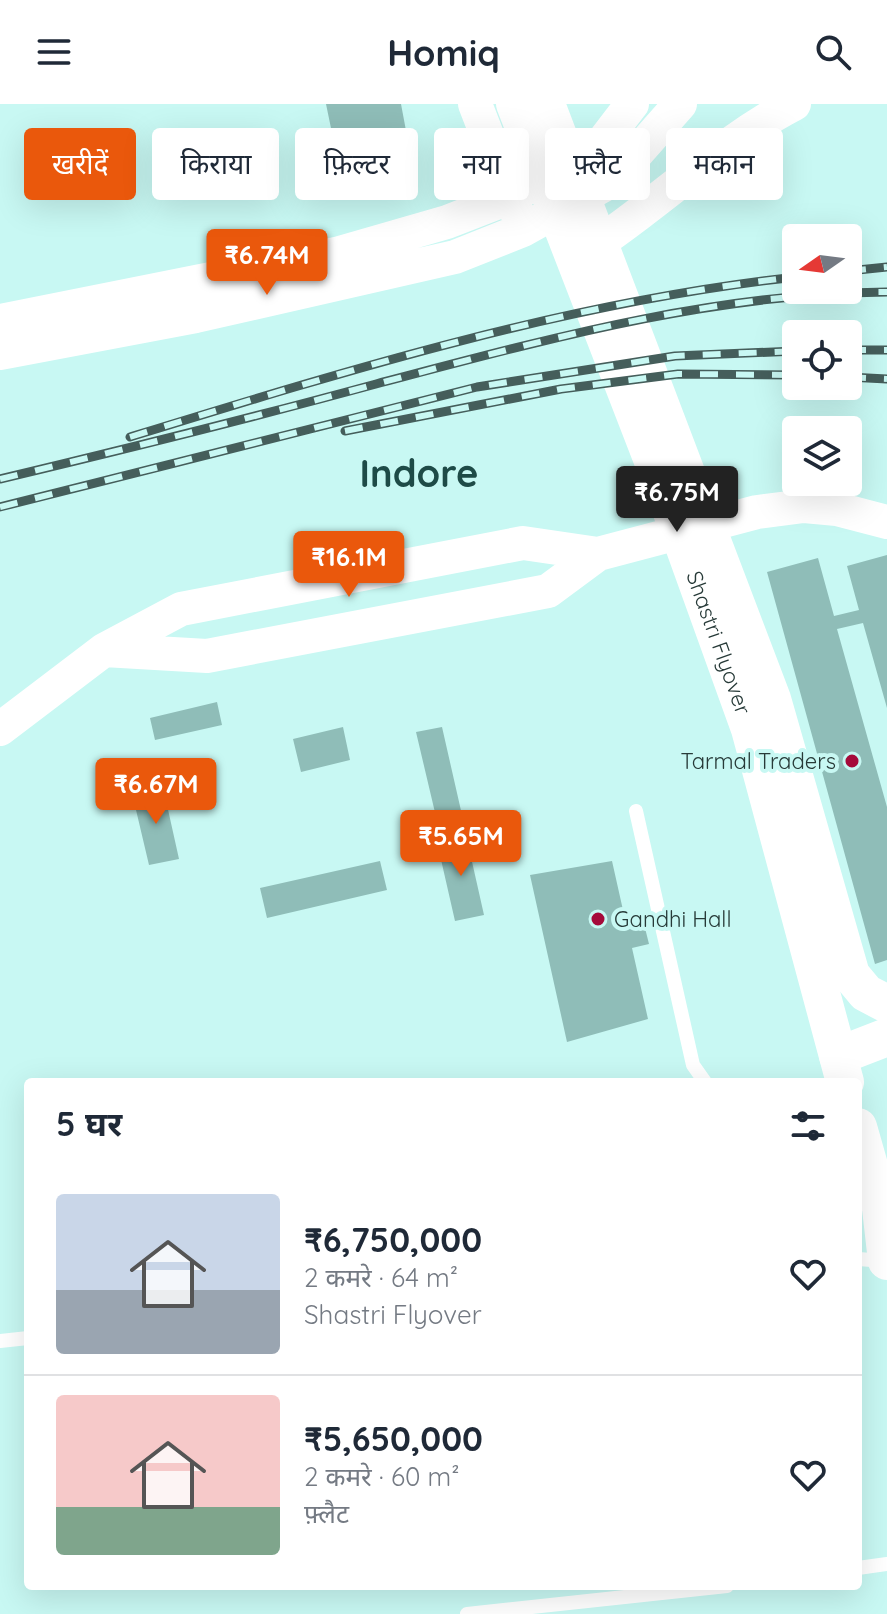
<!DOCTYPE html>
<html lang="hi">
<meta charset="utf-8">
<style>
:root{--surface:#fff;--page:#f6f6f7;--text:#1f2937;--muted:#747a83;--line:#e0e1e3;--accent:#ea580c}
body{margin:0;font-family:Quicksand,"Noto Sans Devanagari",sans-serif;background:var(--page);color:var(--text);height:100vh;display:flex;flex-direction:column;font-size:30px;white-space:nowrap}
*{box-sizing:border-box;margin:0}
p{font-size:26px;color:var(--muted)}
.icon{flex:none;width:44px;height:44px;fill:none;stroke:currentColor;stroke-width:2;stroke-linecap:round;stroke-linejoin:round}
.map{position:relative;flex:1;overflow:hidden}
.sheet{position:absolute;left:24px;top:974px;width:838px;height:512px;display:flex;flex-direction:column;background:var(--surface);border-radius:8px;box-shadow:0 8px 32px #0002}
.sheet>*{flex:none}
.top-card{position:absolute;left:24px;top:24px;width:840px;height:72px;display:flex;gap:16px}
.needle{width:52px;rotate:256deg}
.controls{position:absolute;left:782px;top:120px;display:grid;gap:16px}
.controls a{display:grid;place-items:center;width:80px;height:80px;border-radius:8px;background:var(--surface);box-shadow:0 8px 32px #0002;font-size:40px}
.price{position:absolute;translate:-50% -68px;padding:0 18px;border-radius:8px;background:var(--accent);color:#fff;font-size:26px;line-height:52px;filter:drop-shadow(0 2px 4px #0008)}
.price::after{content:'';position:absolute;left:50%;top:48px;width:24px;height:18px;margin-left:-12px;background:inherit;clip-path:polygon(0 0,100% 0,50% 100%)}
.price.selected{background:#222;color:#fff}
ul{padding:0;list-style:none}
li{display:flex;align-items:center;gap:24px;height:200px;padding:0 32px}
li+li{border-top:2px solid var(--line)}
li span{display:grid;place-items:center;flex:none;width:224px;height:160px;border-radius:8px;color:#555}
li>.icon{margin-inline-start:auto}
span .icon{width:96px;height:96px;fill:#fffc;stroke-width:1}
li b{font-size:34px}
h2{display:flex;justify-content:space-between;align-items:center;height:96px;padding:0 32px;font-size:34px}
.pill{padding:0 28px;border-radius:8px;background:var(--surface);box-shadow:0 8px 32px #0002;font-size:28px;line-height:72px}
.pill.selected{background:var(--accent);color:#fff}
header{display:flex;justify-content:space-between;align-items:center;height:104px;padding:0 32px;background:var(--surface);font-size:36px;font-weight:700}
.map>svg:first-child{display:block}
</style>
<header><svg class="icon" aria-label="menu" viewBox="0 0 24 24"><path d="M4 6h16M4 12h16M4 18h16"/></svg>Homiq<svg class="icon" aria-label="search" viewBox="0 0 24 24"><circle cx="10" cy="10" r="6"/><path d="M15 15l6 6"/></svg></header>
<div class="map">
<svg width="887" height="1510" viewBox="0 0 887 1510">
<rect width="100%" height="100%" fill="#c8f8f3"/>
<path fill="#8fbdb8" d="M 326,0 L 401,0 L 410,48 L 339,62 L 337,50 L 323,54 L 317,33 L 332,29 Z
M 887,451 L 887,604 L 863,519 L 837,525 L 887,703 L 887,856 L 875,860 L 767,468 L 818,454 L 834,512 L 859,506 L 847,462 Z
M 217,598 L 222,621 L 155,636 L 150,614 Z
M 343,623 L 350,656 L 301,668 L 293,635 Z
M 442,623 L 462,711 L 437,717 L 416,628 Z
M 163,683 L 179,755 L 149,761 L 132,689 Z
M 466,731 L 484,811 L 455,817 L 437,738 Z
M 380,757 L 387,786 L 267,814 L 260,784 Z
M 612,757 L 627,824 L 644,820 L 649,840 L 632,844 L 648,915 L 567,938 L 530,771 Z"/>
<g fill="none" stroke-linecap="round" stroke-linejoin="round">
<path stroke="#fff" stroke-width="14" d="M 636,707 L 693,961 L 705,978
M 858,1155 L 886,1157
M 0,1237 L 28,1234
M 858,1464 L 887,1460
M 467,1510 L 727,1482"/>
<path stroke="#fff" stroke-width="34" d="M 475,0 L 518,111
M 600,138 C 666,93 723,37 794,0
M 0,217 L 336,150 L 447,118 L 511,93 L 599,43 L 632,0
M 0,249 L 196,212 L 455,153 L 523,126 L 613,76 L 680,0
M 104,546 L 207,552 L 548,487 L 598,450 L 757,408 L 804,402 L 837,405 L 887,418
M 0,625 L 104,546 L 181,505 L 523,439 L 598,450"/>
<g stroke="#fff" stroke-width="38">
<path id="s1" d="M 515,0 L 660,375 L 750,625 L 845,978"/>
<path d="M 546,0 L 772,595 L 851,871 L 866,889 L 887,900"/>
<path d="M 838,952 L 887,933"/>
<path d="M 858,1023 L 881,1104 L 887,1157"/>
</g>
<g stroke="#455e5b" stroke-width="9">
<path id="rail" d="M 848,167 L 887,163
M 848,246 L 887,246
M 848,273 L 887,275
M 345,327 L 561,285 L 678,270 L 796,271
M 130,333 C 348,266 568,198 796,173
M 0,375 C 126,345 251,314 376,280 C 544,236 712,189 887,188
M 0,403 L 477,283 L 675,252 L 796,247"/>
</g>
<use href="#rail" stroke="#c8f8f3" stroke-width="6" stroke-dasharray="18" stroke-linecap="butt"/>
</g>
<g fill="#a50b3b" stroke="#c8f8f3" stroke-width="3">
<circle cx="852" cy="657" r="8"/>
<circle cx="598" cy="815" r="8"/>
</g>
<g text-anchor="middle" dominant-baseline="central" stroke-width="8" stroke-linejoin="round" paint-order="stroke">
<g font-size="22" fill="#273a38" stroke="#c8f8f3">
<text stroke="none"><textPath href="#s1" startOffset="576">Shastri Flyover</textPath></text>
</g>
<g font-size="22" fill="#273a38" stroke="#c8f8f3" text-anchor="end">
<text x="836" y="657">Tarmal Traders</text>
<text x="614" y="815" text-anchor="start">Gandhi Hall</text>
</g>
<g font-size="38" font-weight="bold" fill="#1e4b47" stroke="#c8f8f3">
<text x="419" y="369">Indore</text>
</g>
</g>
</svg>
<div class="controls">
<a><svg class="needle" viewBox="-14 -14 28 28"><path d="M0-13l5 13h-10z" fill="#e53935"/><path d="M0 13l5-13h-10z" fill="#747a83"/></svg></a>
<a><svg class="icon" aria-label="locate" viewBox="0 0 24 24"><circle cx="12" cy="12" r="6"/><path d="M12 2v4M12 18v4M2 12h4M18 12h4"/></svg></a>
<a><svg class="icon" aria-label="layers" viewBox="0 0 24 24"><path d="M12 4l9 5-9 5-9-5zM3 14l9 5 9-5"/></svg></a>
</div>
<b class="price" style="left:267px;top:193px">₹6.74M</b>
<b class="price selected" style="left:677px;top:430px">₹6.75M</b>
<b class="price" style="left:349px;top:495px">₹16.1M</b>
<b class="price" style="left:156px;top:722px">₹6.67M</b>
<b class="price" style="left:461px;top:774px">₹5.65M</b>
<div class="top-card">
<a class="pill selected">खरीदें</a>
<a class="pill">किराया</a>
<a class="pill">फ़िल्टर</a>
<a class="pill">नया</a>
<a class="pill">फ़्लैट</a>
<a class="pill">मकान</a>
</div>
<section class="sheet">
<h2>5 घर<svg class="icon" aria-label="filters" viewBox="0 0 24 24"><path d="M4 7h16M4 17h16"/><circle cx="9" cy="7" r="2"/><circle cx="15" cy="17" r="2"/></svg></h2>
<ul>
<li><span style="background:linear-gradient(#c9d6e8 60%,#9aa5b1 0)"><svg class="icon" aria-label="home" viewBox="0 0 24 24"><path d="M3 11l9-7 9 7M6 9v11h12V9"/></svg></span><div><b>₹6,750,000</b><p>2 कमरे · 64 m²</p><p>Shastri Flyover</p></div><svg class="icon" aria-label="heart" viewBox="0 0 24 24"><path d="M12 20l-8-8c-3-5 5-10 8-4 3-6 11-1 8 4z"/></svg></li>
<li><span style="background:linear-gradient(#f6c9c9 70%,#7fa58c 0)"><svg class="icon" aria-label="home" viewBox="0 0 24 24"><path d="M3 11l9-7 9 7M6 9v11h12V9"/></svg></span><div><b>₹5,650,000</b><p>2 कमरे · 60 m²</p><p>फ़्लैट</p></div><svg class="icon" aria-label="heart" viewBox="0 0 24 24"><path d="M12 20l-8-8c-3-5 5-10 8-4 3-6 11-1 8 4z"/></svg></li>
</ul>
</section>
</div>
